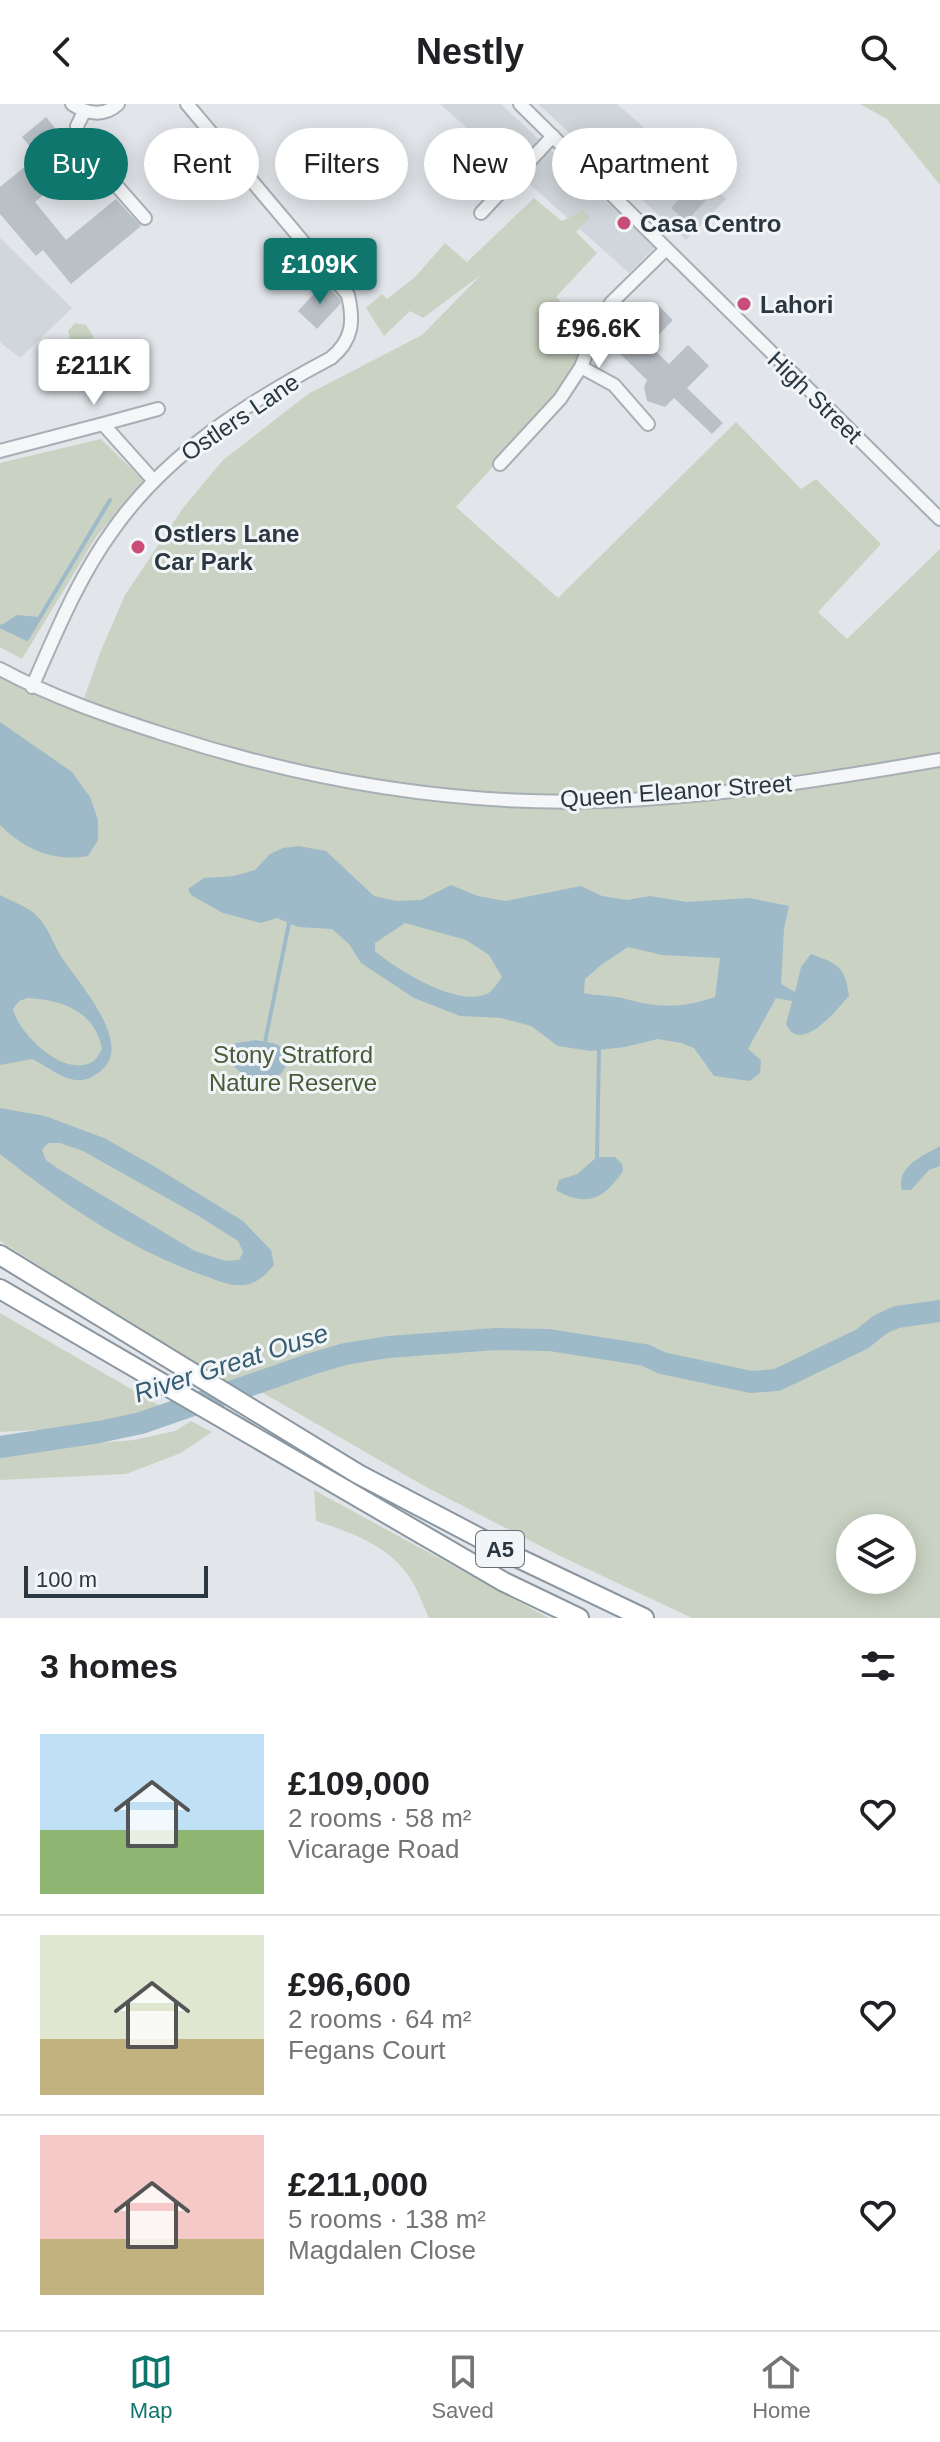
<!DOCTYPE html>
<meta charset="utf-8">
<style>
:root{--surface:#fff;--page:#f6f6f6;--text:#202124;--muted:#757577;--line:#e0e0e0;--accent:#0f766e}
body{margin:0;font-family:Helvetica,sans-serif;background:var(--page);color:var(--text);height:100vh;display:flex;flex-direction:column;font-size:30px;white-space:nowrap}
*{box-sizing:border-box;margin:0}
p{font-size:26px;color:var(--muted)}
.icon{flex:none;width:44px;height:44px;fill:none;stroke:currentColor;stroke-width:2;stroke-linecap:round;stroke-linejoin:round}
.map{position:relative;height:1514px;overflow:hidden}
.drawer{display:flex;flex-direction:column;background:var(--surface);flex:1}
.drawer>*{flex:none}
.guide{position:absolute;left:24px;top:24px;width:892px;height:72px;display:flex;gap:16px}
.controls{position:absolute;left:836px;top:1410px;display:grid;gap:16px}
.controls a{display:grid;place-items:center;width:80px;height:80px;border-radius:50%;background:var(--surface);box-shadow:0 4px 20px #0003;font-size:40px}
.scale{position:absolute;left:24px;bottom:20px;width:184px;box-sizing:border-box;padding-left:8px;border:4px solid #2a3741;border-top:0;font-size:22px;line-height:28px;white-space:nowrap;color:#2a3741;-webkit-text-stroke:6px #f1f5f7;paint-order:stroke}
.price{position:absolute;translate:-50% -68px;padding:0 18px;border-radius:8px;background:#fff;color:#222;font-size:26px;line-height:52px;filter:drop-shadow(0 2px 4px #0008)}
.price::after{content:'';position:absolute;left:50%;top:48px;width:24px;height:18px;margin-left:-12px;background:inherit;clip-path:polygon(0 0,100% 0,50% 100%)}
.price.selected{background:var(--accent);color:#fff}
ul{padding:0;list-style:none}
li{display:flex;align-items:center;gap:24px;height:200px;padding:0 40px}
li+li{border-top:2px solid var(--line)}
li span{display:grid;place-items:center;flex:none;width:224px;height:160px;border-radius:0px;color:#555}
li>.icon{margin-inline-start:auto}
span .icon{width:96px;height:96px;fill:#fffc;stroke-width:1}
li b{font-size:34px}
h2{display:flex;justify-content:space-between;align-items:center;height:96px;padding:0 40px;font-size:34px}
.pill{padding:0 28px;border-radius:36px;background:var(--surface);box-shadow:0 4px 20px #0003;font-size:28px;line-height:72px}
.pill.selected{background:var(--accent);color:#fff}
header{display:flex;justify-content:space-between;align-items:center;height:104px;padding:0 40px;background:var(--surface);font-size:36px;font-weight:700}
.menu{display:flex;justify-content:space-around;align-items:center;height:112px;border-top:2px solid var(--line);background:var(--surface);font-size:22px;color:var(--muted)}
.menu a{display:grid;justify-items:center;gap:4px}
.menu .selected{color:var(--accent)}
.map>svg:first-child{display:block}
</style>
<header><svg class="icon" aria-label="back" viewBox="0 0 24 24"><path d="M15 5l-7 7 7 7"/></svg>Nestly<svg class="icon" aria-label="search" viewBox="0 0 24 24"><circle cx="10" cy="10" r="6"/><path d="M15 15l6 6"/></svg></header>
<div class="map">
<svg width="940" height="1514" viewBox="0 0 940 1514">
<rect width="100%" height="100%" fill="#e2e6ea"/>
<path fill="#d0d6db" d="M 440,0 L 501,0 L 655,143 L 629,169 Z
M 538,0 L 617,0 L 726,95 L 686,136 Z
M 0,134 L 72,204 L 20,254 L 0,238 Z"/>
<path fill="#cad3c3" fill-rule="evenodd" d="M 860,0 L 940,0 L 940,81 L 887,15 Z
M 534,94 L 562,117 L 582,107 L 590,113 L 576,128 L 597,149 L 556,193 L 605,240 L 456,403 L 558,494 L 736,318 L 801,385 L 816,375 L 881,440 L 818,508 L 847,535 L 940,445 L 940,1514 L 692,1514 L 560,1452 L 426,1383 L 251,1282 L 239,1287 L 0,1137 L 0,565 L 81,603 L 100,549 L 125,491 L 183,404 L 223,356 L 308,290 L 422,231 L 481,171 L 423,214 L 410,207 L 384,232 L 366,204 L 382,190 L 387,195 L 415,173 L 445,139 L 467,158 ZM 850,1424 L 902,1424 L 902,1476 L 850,1476 Z
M 75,219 L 86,221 L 94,234 L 71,241 L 68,227 Z
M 101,335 L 144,377 L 96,433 L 22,555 L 0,543 L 0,359 Z
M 0,1209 L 176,1311 L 146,1320 L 0,1328 Z
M 191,1317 L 212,1328 L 181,1349 L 126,1370 L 0,1376 L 0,1347 L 134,1336 L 175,1327 Z
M 314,1386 L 549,1514 L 429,1514 C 423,1501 418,1486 410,1474 C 388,1441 352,1429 316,1417 Z"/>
<path fill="#9ebac8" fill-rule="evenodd" d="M 17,511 L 40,513 L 27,535 L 0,522 Z
M 0,618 L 72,668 L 90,693 L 98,716 L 98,736 L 88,752 C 54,758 25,746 0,721 Z
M 299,742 L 326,747 L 374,792 L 397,797 L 421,796 L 451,781 L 478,792 L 506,797 L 581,782 L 602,792 L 627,796 L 650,792 L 687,798 L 749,794 L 789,802 L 784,825 L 781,880 L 795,888 L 801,863 L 811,850 C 838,860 845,862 849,892 C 837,905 801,952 786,920 L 792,897 L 776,894 L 748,945 L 761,956 L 760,969 L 750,977 L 714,972 L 694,944 L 681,939 L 658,935 L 625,943 L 590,947 L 558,942 L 531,922 L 501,914 L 460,912 L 414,894 L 361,859 L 349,840 L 332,825 L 298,823 L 277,814 L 261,819 L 223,809 L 191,791 L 188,785 L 204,774 L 234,772 L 255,766 L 270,750 L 283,744 ZM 405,819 L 466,836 L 489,851 L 502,873 C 499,877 494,885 490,888 C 462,907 396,865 375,847 L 375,839 ZM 628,843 L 662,851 L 720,854 L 715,893 C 679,905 658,904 622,894 C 609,891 597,892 584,889 L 585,875 L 601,861 Z
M 0,791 C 11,797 29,803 37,812 C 48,822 54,842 62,854 C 79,879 132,938 103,965 C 76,990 57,967 32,955 L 0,961 ZM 28,894 C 62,896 95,907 102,945 C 99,950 97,956 90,959 C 62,972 19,930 13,905 L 19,897 Z
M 256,936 C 264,938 275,938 281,943 C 302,960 261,1010 224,948 L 231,940 Z
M 0,1004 L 45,1012 L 104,1034 L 152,1061 L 243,1117 L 271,1146 L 274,1161 C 265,1171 258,1179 244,1181 C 230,1183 214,1175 202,1171 C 127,1144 62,1099 0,1050 ZM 48,1039 L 60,1039 L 83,1047 L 197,1111 L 238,1137 L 243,1148 L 239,1156 L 226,1157 L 195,1147 L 57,1064 L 46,1056 L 42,1046 Z
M 940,1042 L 940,1062 L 929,1066 L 911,1086 L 902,1086 C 896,1062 923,1052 940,1042 Z
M 597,1053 L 615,1053 L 622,1060 L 623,1067 C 604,1095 587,1104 556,1086 L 559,1076 L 577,1070 Z"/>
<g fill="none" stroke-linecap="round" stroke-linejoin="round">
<path stroke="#9ebac8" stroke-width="4" d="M 0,522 L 27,535 L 110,396
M 265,938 L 289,819
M 597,1053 L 599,946"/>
<path stroke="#9ebac8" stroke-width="22" d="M 0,1343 L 99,1328 L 141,1319 L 311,1260 L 345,1250 L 388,1243 L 496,1235 L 549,1236 L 645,1251 L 662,1259 L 751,1278 L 777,1276 L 862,1235 L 881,1220 L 897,1213 L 940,1207"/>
</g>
<path fill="#b9c0c6" d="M 46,13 L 83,58 L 35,98 L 66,136 L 116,95 L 141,122 L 71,180 L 43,146 L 36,152 L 0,110 L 0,83 L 38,52 L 22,33 Z
M 698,74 L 714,87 L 686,118 L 671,104 Z
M 324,179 L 340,195 L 341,199 L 317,225 L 298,207 Z
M 659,202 L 673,216 L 649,241 L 669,260 L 688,241 L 709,262 L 687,284 L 723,319 L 712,330 L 674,294 L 665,303 L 647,297 L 644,283 L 647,276 L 616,246 Z"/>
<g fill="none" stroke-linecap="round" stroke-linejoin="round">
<g stroke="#a7aeb4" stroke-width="16">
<path id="minor" d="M 72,0 C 87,10 104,13 118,0
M 520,0 L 940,415
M 84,8 L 77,22 L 79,39 L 145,114
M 481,109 L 553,32
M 581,263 L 614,281 L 648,320
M 103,320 L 158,305
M 0,347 L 103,320 L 154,377
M 500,360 L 560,295 L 581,263 L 596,224 L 611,199 L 666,145
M 0,565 C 52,593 107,612 163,630 C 304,676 455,702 604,697 C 716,693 829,675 940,656
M 32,583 C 56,529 78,474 113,426 C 167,349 250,297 331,254 C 353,236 354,217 348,191 L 187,0"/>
</g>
<g stroke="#8a96a0" stroke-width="22">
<path id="highway" d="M 0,1151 L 358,1370 L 516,1453 L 644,1514
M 0,1185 L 504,1478 L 579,1514"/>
</g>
<use href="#minor" stroke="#f4f6f8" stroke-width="12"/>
<use href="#highway" stroke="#fff" stroke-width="18"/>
</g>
<g fill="#c94d77" stroke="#f1f5f7" stroke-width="3">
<circle cx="624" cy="119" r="8"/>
<circle cx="744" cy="200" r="8"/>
<circle cx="138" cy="443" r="8"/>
</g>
<g text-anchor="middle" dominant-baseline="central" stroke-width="6" stroke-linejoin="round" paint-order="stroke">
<rect fill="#f1f5f7" stroke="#667078" stroke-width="2" x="476" y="1427" width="48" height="36" rx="6"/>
<g font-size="22" font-weight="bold" fill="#2a3741">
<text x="500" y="1445">A5</text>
</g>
<g font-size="24" font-weight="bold" fill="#2a3741" stroke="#f1f5f7" text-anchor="start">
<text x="640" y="119">Casa Centro</text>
<text x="760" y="200">Lahori</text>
<text x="154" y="429">Ostlers Lane<tspan x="154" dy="28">Car Park</tspan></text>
</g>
<g font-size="24" fill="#2a3741" stroke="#f1f5f7">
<text transform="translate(815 293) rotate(44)">High Street</text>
<text transform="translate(240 313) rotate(-34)">Ostlers Lane</text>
<text transform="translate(676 687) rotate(-4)">Queen Eleanor Street</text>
</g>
<g font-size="24" fill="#465c38" stroke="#f1f5f7">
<text x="293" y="950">Stony Stratford<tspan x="293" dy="28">Nature Reserve</tspan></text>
</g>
<g font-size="26" font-style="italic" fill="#365d73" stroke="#f1f5f7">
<text transform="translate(231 1259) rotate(-18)">River Great Ouse</text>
</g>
</g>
</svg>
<div class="controls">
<a><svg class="icon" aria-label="layers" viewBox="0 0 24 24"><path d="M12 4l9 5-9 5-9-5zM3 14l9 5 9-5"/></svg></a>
</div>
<div class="scale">100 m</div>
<b class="price selected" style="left:320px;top:202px">£109K</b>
<b class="price" style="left:599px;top:266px">£96.6K</b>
<b class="price" style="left:94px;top:303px">£211K</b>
<div class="guide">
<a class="pill selected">Buy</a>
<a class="pill">Rent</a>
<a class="pill">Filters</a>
<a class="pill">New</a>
<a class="pill">Apartment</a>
</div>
</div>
<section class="drawer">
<h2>3 homes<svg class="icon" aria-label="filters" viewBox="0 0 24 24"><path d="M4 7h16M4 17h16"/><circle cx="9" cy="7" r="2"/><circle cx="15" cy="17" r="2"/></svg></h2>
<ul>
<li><span style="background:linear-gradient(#bfe0f5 60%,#8fb573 0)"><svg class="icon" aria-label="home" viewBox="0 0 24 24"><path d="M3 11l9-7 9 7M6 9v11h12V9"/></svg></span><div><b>£109,000</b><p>2 rooms · 58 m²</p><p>Vicarage Road</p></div><svg class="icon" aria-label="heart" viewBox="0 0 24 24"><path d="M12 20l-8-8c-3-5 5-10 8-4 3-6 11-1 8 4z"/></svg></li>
<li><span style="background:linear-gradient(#dfe7d0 65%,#c2b280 0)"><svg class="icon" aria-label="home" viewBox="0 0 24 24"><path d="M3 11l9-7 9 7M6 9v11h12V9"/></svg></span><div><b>£96,600</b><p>2 rooms · 64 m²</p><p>Fegans Court</p></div><svg class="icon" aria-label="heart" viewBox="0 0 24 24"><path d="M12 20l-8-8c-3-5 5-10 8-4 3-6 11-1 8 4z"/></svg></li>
<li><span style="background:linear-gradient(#f6c9c9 65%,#c2b280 0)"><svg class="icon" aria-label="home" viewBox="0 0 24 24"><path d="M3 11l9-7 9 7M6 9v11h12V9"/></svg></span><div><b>£211,000</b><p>5 rooms · 138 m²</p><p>Magdalen Close</p></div><svg class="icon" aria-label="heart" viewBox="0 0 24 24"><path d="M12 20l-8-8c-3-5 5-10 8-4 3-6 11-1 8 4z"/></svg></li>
</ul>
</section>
<nav class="menu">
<a class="selected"><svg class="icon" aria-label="map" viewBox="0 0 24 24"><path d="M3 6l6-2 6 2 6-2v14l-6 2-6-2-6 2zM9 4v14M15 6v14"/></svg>Map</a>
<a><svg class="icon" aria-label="saved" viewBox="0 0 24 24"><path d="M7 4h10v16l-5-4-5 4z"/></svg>Saved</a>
<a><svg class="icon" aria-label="home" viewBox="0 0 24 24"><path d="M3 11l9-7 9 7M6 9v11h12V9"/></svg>Home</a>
</nav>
